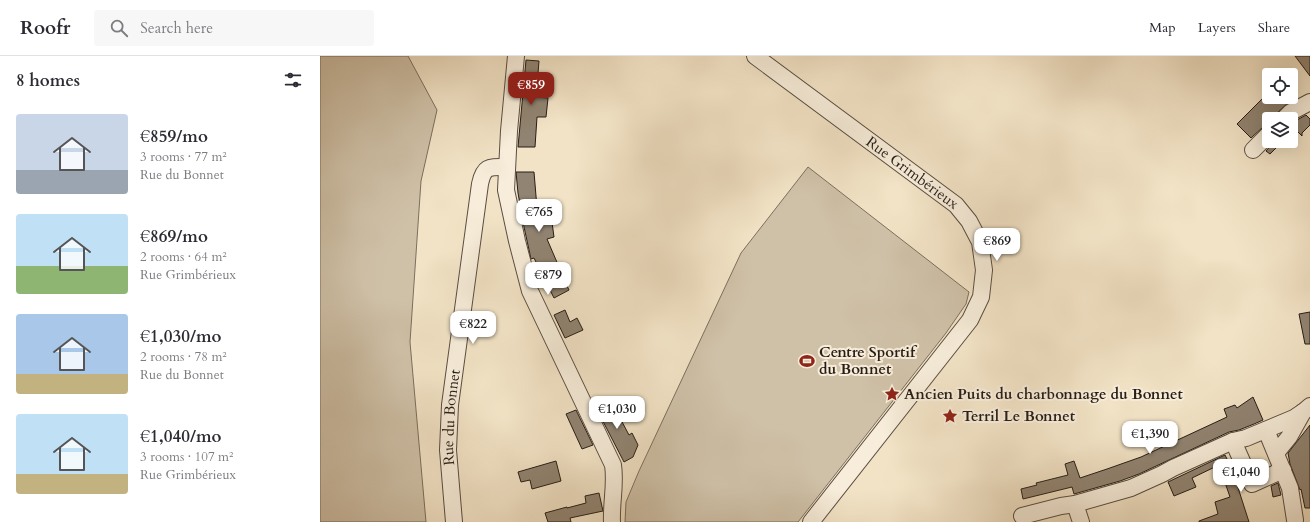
<!DOCTYPE html>
<meta charset="utf-8">
<style>
:root{--surface:#fff;--page:#f7f7f7;--text:#2b2b33;--muted:#7c7c81;--line:#e1e1e2;--accent:#8f2418}
body{margin:0;font-family:Cardo,serif;background:var(--page);color:var(--text);height:100vh;display:flex;flex-direction:column;font-size:15px;white-space:nowrap}
*{box-sizing:border-box;margin:0}
p{font-size:13px;color:var(--muted)}
.icon{flex:none;width:22px;height:22px;fill:none;stroke:currentColor;stroke-width:2;stroke-linecap:round;stroke-linejoin:round}
.map{position:relative;flex:1;overflow:hidden}
.details{display:flex;flex-direction:column;background:var(--surface);width:320px}
.details>*{flex:none}
.tools{position:absolute;left:942px;top:12px;display:grid;gap:8px}
.tools a{display:grid;place-items:center;width:36px;height:36px;border-radius:4px;background:var(--surface);box-shadow:0 4px 16px #0002;font-size:20px}
.price{position:absolute;translate:-50% -34px;padding:0 9px;border-radius:8px;background:#fff;color:#222;font-size:13px;line-height:26px;filter:drop-shadow(0 1px 2px #0008)}
.price::after{content:'';position:absolute;left:50%;top:24px;width:12px;height:9px;margin-left:-6px;background:inherit;clip-path:polygon(0 0,100% 0,50% 100%)}
.price.on{background:var(--accent);color:#fff}
ul{padding:0;list-style:none}
li{display:flex;align-items:center;gap:12px;height:100px;padding:0 16px}
li span{display:grid;place-items:center;flex:none;width:112px;height:80px;border-radius:4px;color:#555}
li>.icon{margin-inline-start:auto}
span .icon{width:48px;height:48px;fill:#fffc;stroke-width:1}
li b{font-size:17px}
h2{display:flex;justify-content:space-between;align-items:center;height:48px;padding:0 16px;font-size:17px}
header{display:flex;align-items:center;gap:24px;box-sizing:border-box;height:56px;padding:0 20px;background:var(--surface);border-bottom:1px solid var(--line)}
header strong{font-size:19px}
nav{display:flex;gap:22px;margin-inline-start:auto;font-size:14px}
.search{width:280px;height:36px;background:var(--page);display:flex;align-items:center;gap:10px;box-sizing:border-box;padding:0 14px;border-radius:4px;color:var(--muted);font-size:15px}
main{display:flex;flex:1;min-height:0}
.map>svg:first-child{display:block}
</style>
<header>
<strong>Roofr</strong>
<div class="search"><svg class="icon" aria-label="search" viewBox="0 0 24 24"><circle cx="10" cy="10" r="6"/><path d="M15 15l6 6"/></svg>Search here</div>
<nav><a>Map</a><a>Layers</a><a>Share</a></nav>
</header>
<main>
<section class="details">
<h2>8 homes<svg class="icon" aria-label="filters" viewBox="0 0 24 24"><path d="M4 7h16M4 17h16"/><circle cx="9" cy="7" r="2"/><circle cx="15" cy="17" r="2"/></svg></h2>
<ul>
<li><span style="background:linear-gradient(#c9d6e8 70%,#9aa5b1 0)"><svg class="icon" aria-label="home" viewBox="0 0 24 24"><path d="M3 11l9-7 9 7M6 9v11h12V9"/></svg></span><div><b>€859/mo</b><p>3 rooms · 77 m²</p><p>Rue du Bonnet</p></div></li>
<li><span style="background:linear-gradient(#bfe0f5 65%,#8fb573 0)"><svg class="icon" aria-label="home" viewBox="0 0 24 24"><path d="M3 11l9-7 9 7M6 9v11h12V9"/></svg></span><div><b>€869/mo</b><p>2 rooms · 64 m²</p><p>Rue Grimbérieux</p></div></li>
<li><span style="background:linear-gradient(#a9c7e8 75%,#c2b280 0)"><svg class="icon" aria-label="home" viewBox="0 0 24 24"><path d="M3 11l9-7 9 7M6 9v11h12V9"/></svg></span><div><b>€1,030/mo</b><p>2 rooms · 78 m²</p><p>Rue du Bonnet</p></div></li>
<li><span style="background:linear-gradient(#bfe0f5 75%,#c2b280 0)"><svg class="icon" aria-label="home" viewBox="0 0 24 24"><path d="M3 11l9-7 9 7M6 9v11h12V9"/></svg></span><div><b>€1,040/mo</b><p>3 rooms · 107 m²</p><p>Rue Grimbérieux</p></div></li>
</ul>
</section>
<div class="map">
<svg width="990" height="466" viewBox="0 0 990 466">
<rect width="100%" height="100%" fill="#f2e3c6"/>
<filter id="stains"><feTurbulence type="fractalNoise" baseFrequency=".005" numOctaves="4"/><feColorMatrix values="0 0 0 0 .2 0 0 0 0 .09 0 0 0 0 .02 0 0 0 .5 -.17"/></filter>
<radialGradient id="worn" r=".72"><stop offset=".6" stop-color="#630" stop-opacity="0"/><stop offset="1" stop-color="#630" stop-opacity=".3"/></radialGradient>
<path fill="#cfc1a8" stroke="#7b6f5f" d="M 0,0 L 88,0 L 117,54 L 101,125 L 90,286 L 106,466 L 0,466 Z
M 488,111 L 649,236 L 646,248 L 626,277 L 478,466 L 305,466 L 306,446 L 319,415 L 421,197 Z"/>
<path fill="#918472" stroke="#271d16" d="M 975,0 L 990,0 L 990,20 Z
M 206,4 L 219,5 L 216,41 L 228,42 L 226,61 L 217,61 L 215,91 L 198,91 Z
M 944,41 L 974,41 L 951,63 L 949,63 L 949,69 L 943,71 L 931,82 L 917,68 Z
M 986,59 L 990,63 L 990,69 L 982,77 L 982,80 L 971,69 L 977,64 Z
M 955,85 L 963,85 L 950,98 L 946,95 Z
M 196,116 L 214,116 L 217,152 L 228,150 L 229,160 L 231,159 L 234,181 L 227,183 L 239,211 L 238,212 L 249,234 L 234,242 L 214,202 L 211,203 L 204,171 L 198,137 Z
M 245,254 L 250,266 L 257,262 L 263,274 L 245,282 L 234,259 Z
M 990,256 L 990,288 L 985,288 L 979,258 Z
M 933,341 L 943,364 L 934,368 L 919,374 L 909,376 L 819,418 L 800,425 L 754,438 L 752,431 L 703,443 L 701,433 L 717,429 L 716,427 L 748,419 L 745,408 L 754,405 L 760,422 L 787,413 L 821,401 L 907,361 L 904,353 L 915,349 L 917,352 Z
M 281,342 L 284,349 L 291,345 L 309,379 L 312,377 L 318,389 L 313,401 L 304,406 L 273,346 Z
M 256,354 L 273,389 L 262,393 L 246,358 Z
M 990,369 L 990,452 L 985,452 L 981,433 L 980,434 L 970,408 L 968,397 Z
M 905,399 L 912,413 L 929,466 L 879,466 L 879,465 L 898,458 L 895,446 L 910,441 L 899,409 L 872,422 L 876,431 L 854,440 L 848,426 Z
M 236,405 L 241,425 L 212,433 L 210,424 L 201,426 L 198,416 Z
M 958,427 L 961,439 L 953,441 L 951,430 Z
M 279,437 L 283,455 L 250,462 L 251,466 L 228,466 L 225,457 L 247,451 L 247,452 L 266,447 L 265,440 Z"/>
<g fill="none" stroke-linecap="round" stroke-linejoin="round">
<g stroke="#5a4e42" stroke-width="18">
<g id="street">
<path d="M 196,0 L 189,75 L 186,134 L 197,185 L 210,235 L 293,409 C 296,428 291,447 292,466"/>
<path id="s1" d="M 435,0 L 636,149 L 649,165 L 660,186 L 664,214 L 661,241 L 650,264 L 491,466"/>
<path d="M 964,63 L 971,56 L 990,46"/>
<path d="M 933,94 L 949,78"/>
<path d="M 946,374 L 970,432 L 975,464"/>
<path d="M 913,385 L 932,428 L 963,414"/>
<path d="M 956,397 L 969,381 L 983,356"/>
<path d="M 755,448 L 761,466"/>
<path d="M 702,460 L 741,450 L 755,448 L 811,432 L 842,418 L 853,412 L 913,385 L 926,382 L 974,362 L 983,356 L 990,350"/>
<path id="s2" d="M 134,466 L 128,394 L 130,349 L 160,128 C 164,109 170,111 187,111"/>
</g>
</g>
<use href="#street" stroke="#f7edda" stroke-width="16"/>
</g>
<defs>
<g id="stadium-bare" transform="scale(1.2)"><path d="M0-5a6.5 5 0 1 0 0 10a6.5 5 0 1 0 0-10ZM-3.5-1.8h7v3.6h-7Z" fill="#8f2418" stroke="#f7edda" stroke-width="2.5" paint-order="stroke"/></g>
<g id="sight-bare" transform="scale(1.2)"><path d="M0-6L1.8-2.2L6-1.7L2.9 1.2L3.7 5.4L0 3.3L-3.7 5.4L-2.9 1.2L-6-1.7L-1.8-2.2Z" fill="#8f2418" stroke="#f7edda" stroke-width="2.5" paint-order="stroke"/></g>
</defs>
<g fill-rule="evenodd">
<use href="#stadium-bare" x="487" y="305"/>
<use href="#sight-bare" x="572" y="338"/>
<use href="#sight-bare" x="630" y="360"/>
</g>
<g text-anchor="middle" dominant-baseline="central" stroke-width="4" stroke-linejoin="round" paint-order="stroke">
<g font-size="15" fill="#271d16" stroke="#f7edda">
<text stroke="none"><textPath href="#s1" startOffset="196">Rue Grimbérieux</textPath></text>
<text stroke="none"><textPath href="#s2" startOffset="105">Rue du Bonnet</textPath></text>
</g>
<g font-size="15" font-weight="bold" fill="#271d16" stroke="#f7edda" text-anchor="start">
<text x="499" y="296">Centre Sportif<tspan x="499" dy="17">du Bonnet</tspan></text>
<text x="584" y="338">Ancien Puits du charbonnage du Bonnet</text>
<text x="642" y="360">Terril Le Bonnet</text>
</g>
</g>
<rect width="100%" height="100%" filter="url(#stains)"/>
<rect width="100%" height="100%" fill="url(#worn)"/>
</svg>
<div class="tools">
<a><svg class="icon" aria-label="locate" viewBox="0 0 24 24"><circle cx="12" cy="12" r="6"/><path d="M12 2v4M12 18v4M2 12h4M18 12h4"/></svg></a>
<a><svg class="icon" aria-label="layers" viewBox="0 0 24 24"><path d="M12 4l9 5-9 5-9-5zM3 14l9 5 9-5"/></svg></a>
</div>
<b class="price on" style="left:211px;top:50px">€859</b>
<b class="price" style="left:219px;top:177px">€765</b>
<b class="price" style="left:677px;top:206px">€869</b>
<b class="price" style="left:228px;top:240px">€879</b>
<b class="price" style="left:153px;top:289px">€822</b>
<b class="price" style="left:297px;top:374px">€1,030</b>
<b class="price" style="left:830px;top:399px">€1,390</b>
<b class="price" style="left:921px;top:437px">€1,040</b>
</div>
</main>
